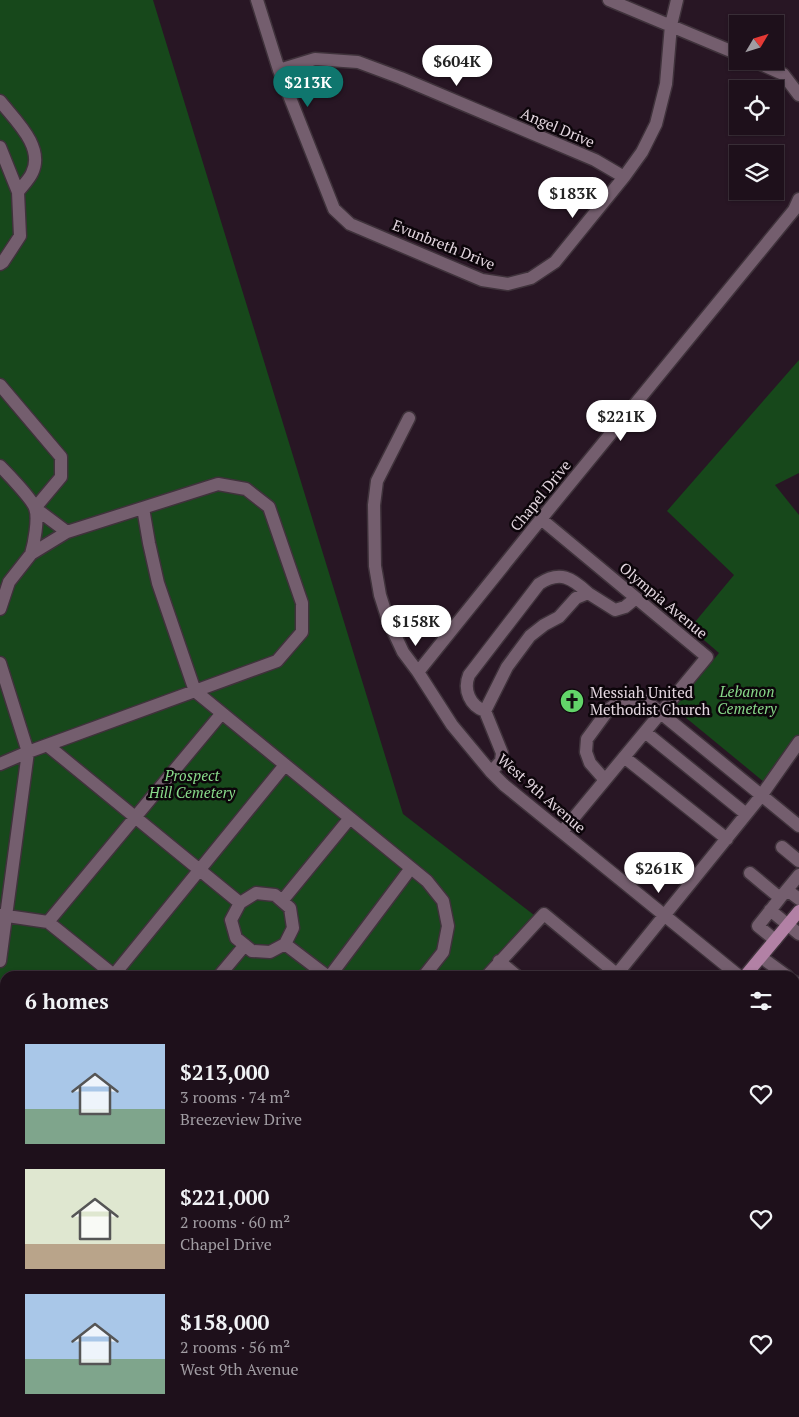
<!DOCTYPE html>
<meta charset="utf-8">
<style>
:root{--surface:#1e101b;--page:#2b1e28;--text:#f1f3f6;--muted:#a19da3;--line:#3c303a;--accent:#0f766e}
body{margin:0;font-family:"PT Serif",serif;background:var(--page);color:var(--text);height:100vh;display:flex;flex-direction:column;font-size:19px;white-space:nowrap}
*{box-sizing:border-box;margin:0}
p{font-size:16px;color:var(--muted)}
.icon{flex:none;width:28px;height:28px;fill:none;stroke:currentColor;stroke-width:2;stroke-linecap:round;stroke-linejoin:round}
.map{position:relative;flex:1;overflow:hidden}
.sheet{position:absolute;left:0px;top:971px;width:800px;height:446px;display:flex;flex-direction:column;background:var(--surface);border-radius:15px 15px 0 0;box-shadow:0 1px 4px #0004,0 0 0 1px var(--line)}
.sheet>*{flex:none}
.needle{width:32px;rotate:52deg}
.tools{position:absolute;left:729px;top:15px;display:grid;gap:10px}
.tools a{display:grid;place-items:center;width:55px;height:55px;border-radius:0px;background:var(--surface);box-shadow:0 1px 4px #0004,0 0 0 1px var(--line);font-size:25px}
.price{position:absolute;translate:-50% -42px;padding:0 11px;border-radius:18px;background:#fff;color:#222;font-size:16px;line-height:32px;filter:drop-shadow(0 1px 2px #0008)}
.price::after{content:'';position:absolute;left:50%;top:30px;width:15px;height:11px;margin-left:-8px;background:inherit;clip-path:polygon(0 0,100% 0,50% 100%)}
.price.selected{background:var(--accent);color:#fff}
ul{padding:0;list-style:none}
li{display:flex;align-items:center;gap:15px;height:125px;padding:0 25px}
li span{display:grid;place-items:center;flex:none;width:140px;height:100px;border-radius:0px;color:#555}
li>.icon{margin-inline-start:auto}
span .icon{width:60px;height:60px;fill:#fffc;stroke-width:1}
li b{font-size:21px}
h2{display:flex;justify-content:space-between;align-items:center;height:60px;padding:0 25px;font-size:21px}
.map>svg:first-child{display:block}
</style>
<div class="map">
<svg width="799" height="1417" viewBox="0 0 799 1417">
<rect width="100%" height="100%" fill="#281624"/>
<path fill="#17481b" d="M 0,0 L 153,0 L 403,814 L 534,915 L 483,976 L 5,976 L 5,1412 L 131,1413 L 127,1417 L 0,1417 Z
M 799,360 L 799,473 L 775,485 L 799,515 L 799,745 L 769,786 L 674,708 L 719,653 L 690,628 L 734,575 L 667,511 Z"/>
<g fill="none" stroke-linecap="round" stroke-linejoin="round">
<g stroke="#3f323b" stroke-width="15">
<path id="minor" d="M 257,0 L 279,70 L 334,209 L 350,224 L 482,280 L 508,284 L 531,278 L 555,262 L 624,177 L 642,152 L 656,124 L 666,84 L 671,25 L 677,0
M 609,0 L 738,54
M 754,61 L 783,74 L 799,95
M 279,70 L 315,59 L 358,62 L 401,78 L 595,160 L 624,177
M 0,101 C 15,120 45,147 32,173 C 29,180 22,186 18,192
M 0,147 L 18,192 L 20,236 L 3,262 L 0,264
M 0,385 L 61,457 L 61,477 L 35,508 L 67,532
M 409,418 L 377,481 L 374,505 L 375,566 L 380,595 L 388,620 L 403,652 L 418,672 L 452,725 L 491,772 L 504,785 L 739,976
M 0,466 C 7,473 32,499 35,508 C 39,518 34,544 31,554
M 143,508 L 149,543 L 158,583 L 195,691 L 427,881 L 443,901 L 448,926 L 443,952 L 424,976
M 541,519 L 707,657 L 562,832
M 0,609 L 9,582 L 31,554 L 67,532 L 218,484 L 246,489 L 269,507 L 302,603 L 302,632 L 277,661 L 28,752 L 0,663
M 418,672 L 541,519 L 794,210 L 799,199
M 485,711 C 470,706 463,690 469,675 L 539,584 C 560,570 572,578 588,593
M 645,732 L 746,814
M 47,745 L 240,903 L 256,893 L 275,895 L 290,908 L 293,928 L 285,944 L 270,952 L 252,951 L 236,938 L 231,920 L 240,903
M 624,757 L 727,839
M 0,764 L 28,752 L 0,961
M 491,772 L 501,761 L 502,753 L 485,711 L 507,667 L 530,636 L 544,625 L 559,617 L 576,598 L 588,593 L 615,610 L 625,607 L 636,598
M 605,780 L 590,763 L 586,752 L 587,739 L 609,709 L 619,702 L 633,699 L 646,701 L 799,826
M 782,847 L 799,861
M 750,873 L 780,898 L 799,875
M 787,890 L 799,899
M 282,901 L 350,818
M 770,910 L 799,934
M 0,915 L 48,922 L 115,976
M 48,922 L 222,713
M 775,940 L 758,926 L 780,898
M 285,944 L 327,976
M 761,957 L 787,976
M 499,961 L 517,976
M 617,974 L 761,796 L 799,742
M 113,976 L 285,765
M 219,976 L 245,945
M 330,976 L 411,868
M 487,976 L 544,914 L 619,976
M 795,982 L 799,985
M 795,1069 L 799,1064
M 0,1113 L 5,1107
M 795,1159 L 799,1163
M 0,1229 L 5,1233
M 795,1251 L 799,1255
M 795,1351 L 799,1347
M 0,1379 L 5,1373
M 172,1412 L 177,1417
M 281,1412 L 287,1417
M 493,1412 L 498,1417
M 698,1412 L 703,1417
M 129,1417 L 133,1412
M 266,1417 L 270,1412
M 544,1417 L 548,1412
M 639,1417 L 643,1412
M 741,1417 L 745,1412"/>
</g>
<g stroke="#3f323b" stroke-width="15">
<path id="major" d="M 745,976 L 799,911
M 385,1417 L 389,1412"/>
</g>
<use href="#minor" stroke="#745e6e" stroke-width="12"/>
<use href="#major" stroke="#b281a5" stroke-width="12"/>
</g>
<defs>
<g id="church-disc" transform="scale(1.25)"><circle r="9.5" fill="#62d469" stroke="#0c050a"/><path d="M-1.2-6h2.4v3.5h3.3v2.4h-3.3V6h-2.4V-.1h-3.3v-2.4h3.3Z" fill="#111"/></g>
</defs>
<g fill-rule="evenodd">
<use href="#church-disc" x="572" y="701"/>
</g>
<g text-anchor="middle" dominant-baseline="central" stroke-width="5" stroke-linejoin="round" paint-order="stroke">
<g font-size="15" fill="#e4d7e0" stroke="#0c050a">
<text transform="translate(558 127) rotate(23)">Angel Drive</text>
<text transform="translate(444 244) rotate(22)">Evunbreth Drive</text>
<text transform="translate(540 495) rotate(-51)">Chapel Drive</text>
<text transform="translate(664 600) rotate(40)">Olympia Avenue</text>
<text transform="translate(542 793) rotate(41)">West 9th Avenue</text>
</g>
<g font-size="15" font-style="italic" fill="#88d98a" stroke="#0c050a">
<text x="747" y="691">Lebanon<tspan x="747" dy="17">Cemetery</tspan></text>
<text x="192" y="775">Prospect<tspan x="192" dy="17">Hill Cemetery</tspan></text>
</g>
<g font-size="15" fill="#e4d7e0" stroke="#0c050a" text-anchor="start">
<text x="590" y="692">Messiah United<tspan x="590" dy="17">Methodist Church</tspan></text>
</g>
</g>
</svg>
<div class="tools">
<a><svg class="needle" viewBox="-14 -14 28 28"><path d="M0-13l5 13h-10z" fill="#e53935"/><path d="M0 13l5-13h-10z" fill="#a19da3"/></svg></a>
<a><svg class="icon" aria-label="locate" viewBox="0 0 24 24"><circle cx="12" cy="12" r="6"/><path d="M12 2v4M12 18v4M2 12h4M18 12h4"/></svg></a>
<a><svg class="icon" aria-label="layers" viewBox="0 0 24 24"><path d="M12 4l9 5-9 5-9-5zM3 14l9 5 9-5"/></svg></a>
</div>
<b class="price" style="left:457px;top:87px">$604K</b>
<b class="price selected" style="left:308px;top:108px">$213K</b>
<b class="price" style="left:573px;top:219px">$183K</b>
<b class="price" style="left:621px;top:442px">$221K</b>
<b class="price" style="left:416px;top:647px">$158K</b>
<b class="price" style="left:659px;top:894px">$261K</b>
<section class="sheet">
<h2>6 homes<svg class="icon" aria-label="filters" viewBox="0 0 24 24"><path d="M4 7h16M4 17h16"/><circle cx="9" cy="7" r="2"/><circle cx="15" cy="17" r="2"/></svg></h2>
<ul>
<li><span style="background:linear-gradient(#a9c7e8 65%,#7fa58c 0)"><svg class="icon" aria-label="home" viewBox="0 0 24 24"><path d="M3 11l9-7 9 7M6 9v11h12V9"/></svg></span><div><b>$213,000</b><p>3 rooms · 74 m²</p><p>Breezeview Drive</p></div><svg class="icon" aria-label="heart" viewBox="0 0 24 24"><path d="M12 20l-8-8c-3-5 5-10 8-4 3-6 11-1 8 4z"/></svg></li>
<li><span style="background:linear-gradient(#dfe7d0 75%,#b9a48a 0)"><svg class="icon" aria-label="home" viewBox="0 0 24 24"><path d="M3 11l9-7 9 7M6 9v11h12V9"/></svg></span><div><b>$221,000</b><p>2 rooms · 60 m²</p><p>Chapel Drive</p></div><svg class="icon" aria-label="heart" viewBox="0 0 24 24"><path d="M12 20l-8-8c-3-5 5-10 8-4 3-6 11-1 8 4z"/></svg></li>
<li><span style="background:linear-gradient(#a9c7e8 65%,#7fa58c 0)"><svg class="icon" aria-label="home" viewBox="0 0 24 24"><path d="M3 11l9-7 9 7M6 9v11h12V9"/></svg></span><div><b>$158,000</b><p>2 rooms · 56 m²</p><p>West 9th Avenue</p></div><svg class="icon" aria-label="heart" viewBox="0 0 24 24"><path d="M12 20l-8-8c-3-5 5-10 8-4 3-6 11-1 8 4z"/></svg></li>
</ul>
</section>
</div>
